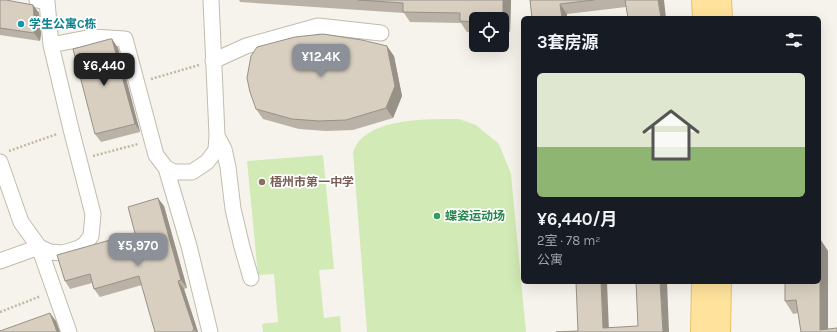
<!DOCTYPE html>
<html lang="zh">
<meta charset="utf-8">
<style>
:root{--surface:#171b24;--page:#242831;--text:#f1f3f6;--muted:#9ea1a6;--accent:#8c9099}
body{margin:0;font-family:Karla,"Noto Sans SC",sans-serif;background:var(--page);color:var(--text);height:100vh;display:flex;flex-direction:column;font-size:15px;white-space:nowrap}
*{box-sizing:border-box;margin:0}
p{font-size:13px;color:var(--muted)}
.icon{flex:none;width:22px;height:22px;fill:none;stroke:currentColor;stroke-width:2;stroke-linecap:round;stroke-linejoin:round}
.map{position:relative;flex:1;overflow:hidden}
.sheet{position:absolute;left:521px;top:16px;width:300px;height:268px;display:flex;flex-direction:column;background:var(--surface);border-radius:6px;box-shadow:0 4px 16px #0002}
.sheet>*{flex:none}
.controls{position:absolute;left:469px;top:12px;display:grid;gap:8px}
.controls a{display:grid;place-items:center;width:40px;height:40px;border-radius:6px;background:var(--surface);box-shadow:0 4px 16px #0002;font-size:20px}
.price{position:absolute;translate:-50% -34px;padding:0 9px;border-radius:8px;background:var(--accent);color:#fff;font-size:13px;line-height:26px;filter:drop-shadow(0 1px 2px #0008)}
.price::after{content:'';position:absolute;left:50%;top:24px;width:12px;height:9px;margin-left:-6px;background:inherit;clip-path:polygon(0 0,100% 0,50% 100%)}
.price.current{background:#222;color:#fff}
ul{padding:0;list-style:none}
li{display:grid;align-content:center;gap:8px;height:212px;padding:0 16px}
li span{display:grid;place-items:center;height:124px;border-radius:6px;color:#555}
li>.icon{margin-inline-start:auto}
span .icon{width:72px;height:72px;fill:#fffc;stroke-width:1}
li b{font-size:17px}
h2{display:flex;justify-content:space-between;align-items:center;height:48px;padding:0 16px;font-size:17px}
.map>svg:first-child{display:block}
</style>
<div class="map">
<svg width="837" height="332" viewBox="0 0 837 332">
<rect width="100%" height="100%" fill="#f6f3ec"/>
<path fill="#d2eab5" d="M 459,119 L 476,125 L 499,144 L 511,174 L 526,332 L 367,332 L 353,152 C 355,148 357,142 361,139 C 383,118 429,119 459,119 Z
M 323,155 L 334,269 L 319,270 L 324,318 L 340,316 L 341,332 L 263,332 L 262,324 L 278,322 L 274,274 L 258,275 L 247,161 Z"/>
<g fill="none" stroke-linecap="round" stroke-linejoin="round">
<g stroke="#c2bbae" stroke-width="17">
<path id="minor" d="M 51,45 L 92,37 L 125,39 L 156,155 L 166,168 L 174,172 L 192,172 L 207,162 L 216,150 L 217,135 L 211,0
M 213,61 L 246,46 L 318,26 L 381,33
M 217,136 L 224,149 L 228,167 L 233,209 L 242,247 L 251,278
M 0,162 L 21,222 L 39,247 L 50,252 L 63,253 L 79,248 L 85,244 L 91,236 L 93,214 L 71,129 L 51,45 L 47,2 L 37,0
M 166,168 L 189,246 L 210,332
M 0,261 L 39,247 L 69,332"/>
</g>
<g stroke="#e6c16a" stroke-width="22">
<path id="major" d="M 702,0 L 703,18
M 721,0 L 722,18
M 701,332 L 702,282
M 720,332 L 721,282"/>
</g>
<path stroke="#c4b79f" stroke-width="2.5" stroke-dasharray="2 2" stroke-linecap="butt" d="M 151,79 L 199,65
M 9,151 L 57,134
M 93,156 L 138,144
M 0,312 L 41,296"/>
<use href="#minor" stroke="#fff" stroke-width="15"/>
<use href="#major" stroke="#ffe39c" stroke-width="20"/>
</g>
<path fill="#bab2a6" d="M 0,0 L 33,5 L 39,13 L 41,34 L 40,41 L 0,35 Z
M 239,0 L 511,0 L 510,32 L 502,32 L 502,19 L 476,19 L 476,32 L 467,32 L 461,23 L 410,22 L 404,13 L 240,2 Z
M 530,0 L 664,0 L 626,7 L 567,14 L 567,18 L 532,18 Z
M 112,39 L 118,48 L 140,132 L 101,142 L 95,134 Z
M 394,56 L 402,96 L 393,118 L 353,130 L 326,131 L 299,129 L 263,119 L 256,109 Z
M 164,206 L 187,288 L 184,289 L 198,332 L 155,332 L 142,285 L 100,297 L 94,289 L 92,283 L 70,289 L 65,281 L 135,233 Z
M 820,239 L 828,251 L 828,329 L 837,332 L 801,332 L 798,313 L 793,314 L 785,301 Z"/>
<path fill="#979187" d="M 503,0 L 511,0 L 510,32 L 503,22 Z
M 658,0 L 664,0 L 666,18 L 661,18 Z
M 560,4 L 567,14 L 567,18 L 562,18 Z
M 33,5 L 39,13 L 41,34 L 40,41 L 34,33 Z
M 112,39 L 118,48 L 140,132 L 135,124 Z
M 387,46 L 394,56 L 402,96 L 393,118 L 386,108 Z
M 158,198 L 164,206 L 187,288 L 181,280 Z
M 820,239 L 828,251 L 828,332 L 820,330 Z
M 178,281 L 184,289 L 198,332 L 196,332 L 194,329 Z
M 601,282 L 607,282 L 609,332 L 603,328 Z
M 660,282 L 667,282 L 669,332 L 663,332 Z
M 50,313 L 56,321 L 60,332 L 57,332 Z"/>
<path fill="#d8cfc1" stroke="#979187" d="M 0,0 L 6,0 L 33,5 L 35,26 L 34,33 L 0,28 Z
M 358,0 L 503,0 L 503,22 L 502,22 L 502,19 L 476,19 L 476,22 L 460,21 L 460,13 L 403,12 L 403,3 Z
M 530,0 L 594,0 L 560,4 L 562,18 L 532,18 Z
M 625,0 L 658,0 L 661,18 L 628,18 Z
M 323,34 L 362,40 L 387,46 L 395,86 L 386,108 L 346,120 L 319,121 L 292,119 L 256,109 L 250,92 L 247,78 L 251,56 L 257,47 L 295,37 Z
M 110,39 L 112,39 L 135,124 L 95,134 L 73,49 Z
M 158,198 L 181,280 L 178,281 L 194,329 L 193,330 L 193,332 L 155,332 L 148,308 L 139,276 L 94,289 L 90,274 L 65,281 L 57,255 L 135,233 L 128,207 Z
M 819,239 L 820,239 L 820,330 L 837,328 L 837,332 L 801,332 L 796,300 L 785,301 L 785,282 L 819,282 Z
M 576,282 L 601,282 L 603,328 L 638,326 L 636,282 L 660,282 L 663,332 L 556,332 L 578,331 Z
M 50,313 L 57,332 L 0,332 L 0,331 Z"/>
<circle fill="#0f9aa8" stroke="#fff" stroke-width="1.5" cx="21" cy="24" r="4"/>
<circle fill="#8d6e63" stroke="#fff" stroke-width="1.5" cx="262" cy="182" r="4"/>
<circle fill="#2e9e5b" stroke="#fff" stroke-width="1.5" cx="437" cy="216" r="4"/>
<g text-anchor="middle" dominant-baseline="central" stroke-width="3.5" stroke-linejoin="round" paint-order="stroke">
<g font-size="12" font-weight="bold" fill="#0d838f" stroke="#fff" text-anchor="start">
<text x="29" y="24">学生公寓C栋</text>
</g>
<g font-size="12" font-weight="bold" fill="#785e54" stroke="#fff" text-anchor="start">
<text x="270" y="182">梧州市第一中学</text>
</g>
<g font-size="12" font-weight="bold" fill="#27864d" stroke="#fff" text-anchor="start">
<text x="445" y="216">蝶姿运动场</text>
</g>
</g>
</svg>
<div class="controls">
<a><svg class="icon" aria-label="locate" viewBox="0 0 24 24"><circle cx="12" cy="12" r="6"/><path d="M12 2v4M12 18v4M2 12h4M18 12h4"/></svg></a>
</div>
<b class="price" style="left:321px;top:78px">¥12.4K</b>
<b class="price current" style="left:104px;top:87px">¥6,440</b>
<b class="price" style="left:138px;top:267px">¥5,970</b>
<section class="sheet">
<h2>3套房源<svg class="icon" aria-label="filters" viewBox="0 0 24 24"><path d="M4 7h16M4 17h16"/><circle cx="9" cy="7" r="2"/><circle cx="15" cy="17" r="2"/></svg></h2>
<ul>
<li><span style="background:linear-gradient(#dfe7d0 60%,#8fb573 0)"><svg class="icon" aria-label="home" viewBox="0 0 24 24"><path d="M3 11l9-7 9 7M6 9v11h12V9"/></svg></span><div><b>¥6,440/月</b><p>2室 · 78 m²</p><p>公寓</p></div></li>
</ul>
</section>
</div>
